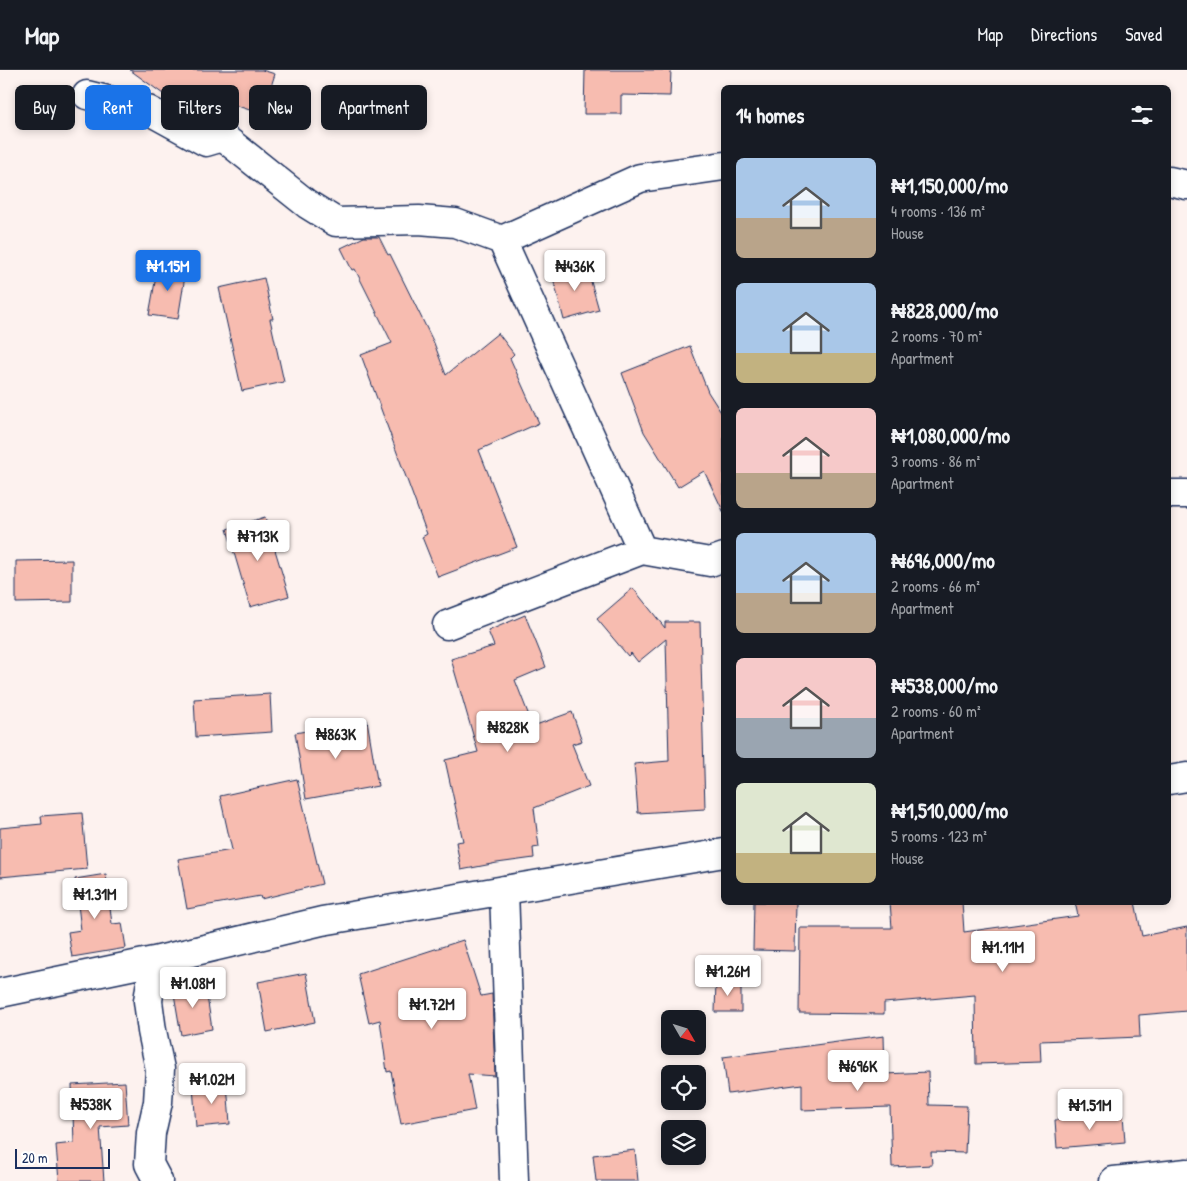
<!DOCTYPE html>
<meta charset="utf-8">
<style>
:root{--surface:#171b24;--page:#20242c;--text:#f1f3f6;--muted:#9ea1a6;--line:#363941;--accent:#1a73e8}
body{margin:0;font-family:"Patrick Hand",sans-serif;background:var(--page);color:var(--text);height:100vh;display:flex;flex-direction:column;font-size:19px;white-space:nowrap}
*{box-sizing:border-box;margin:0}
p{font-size:16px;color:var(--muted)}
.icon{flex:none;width:28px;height:28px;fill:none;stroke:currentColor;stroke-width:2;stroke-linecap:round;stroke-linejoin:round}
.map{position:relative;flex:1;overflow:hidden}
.sheet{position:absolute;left:721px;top:15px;width:450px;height:820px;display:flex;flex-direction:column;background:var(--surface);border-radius:8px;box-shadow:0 2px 8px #0003}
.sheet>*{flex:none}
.top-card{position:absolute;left:15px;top:15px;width:475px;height:45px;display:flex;gap:10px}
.needle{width:32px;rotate:129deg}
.buttons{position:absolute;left:661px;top:940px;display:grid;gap:10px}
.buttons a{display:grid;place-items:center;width:45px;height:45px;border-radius:8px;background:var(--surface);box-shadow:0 2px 8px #0003;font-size:25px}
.scale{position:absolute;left:15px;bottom:12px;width:95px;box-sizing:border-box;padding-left:5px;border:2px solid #1b2f5e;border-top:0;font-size:14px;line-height:18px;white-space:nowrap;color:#1b2f5e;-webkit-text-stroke:4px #fff;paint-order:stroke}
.price{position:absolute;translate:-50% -42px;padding:0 11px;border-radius:5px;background:#fff;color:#222;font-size:16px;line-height:32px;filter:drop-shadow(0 1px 2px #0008)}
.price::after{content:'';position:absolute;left:50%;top:30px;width:15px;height:11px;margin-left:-8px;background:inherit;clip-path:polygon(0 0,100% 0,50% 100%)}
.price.active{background:var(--accent);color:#fff}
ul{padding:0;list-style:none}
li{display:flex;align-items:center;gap:15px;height:125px;padding:0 15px}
li span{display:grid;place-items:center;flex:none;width:140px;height:100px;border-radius:8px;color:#555}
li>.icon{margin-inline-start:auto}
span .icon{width:60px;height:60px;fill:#fffc;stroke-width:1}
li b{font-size:21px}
h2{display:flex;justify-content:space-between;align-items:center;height:60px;padding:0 15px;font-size:21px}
.chip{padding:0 18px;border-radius:8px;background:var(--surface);box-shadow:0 2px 8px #0003;font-size:18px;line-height:45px}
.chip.active{background:var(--accent);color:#fff}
header{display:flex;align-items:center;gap:30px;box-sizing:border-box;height:70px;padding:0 25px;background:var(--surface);border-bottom:1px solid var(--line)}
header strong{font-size:24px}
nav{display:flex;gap:28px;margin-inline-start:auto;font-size:18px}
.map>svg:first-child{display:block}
</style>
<header>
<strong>Map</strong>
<nav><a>Map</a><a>Directions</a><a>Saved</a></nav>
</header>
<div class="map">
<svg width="1187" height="1111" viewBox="0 0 1187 1111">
<rect width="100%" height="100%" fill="#fdf2ef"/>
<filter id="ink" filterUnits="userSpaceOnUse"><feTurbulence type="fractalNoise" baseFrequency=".02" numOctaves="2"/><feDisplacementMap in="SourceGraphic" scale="10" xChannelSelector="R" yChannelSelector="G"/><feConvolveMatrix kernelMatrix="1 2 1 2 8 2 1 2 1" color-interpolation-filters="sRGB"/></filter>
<g filter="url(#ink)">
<path fill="#f7bcb0" stroke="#1b2f5e" d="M 130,0 L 262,0 L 275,4 L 262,44 L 216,29 L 205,49 L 181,37 Z
M 585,0 L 671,0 L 670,26 L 621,25 L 621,44 L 584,44 Z
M 364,167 L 379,167 L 388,185 L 390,184 L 434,273 L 446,305 L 498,263 L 514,284 L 510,288 L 539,353 L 479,380 L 517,477 L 438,507 L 422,467 L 427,464 L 361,285 L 392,273 L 355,199 L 352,200 L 341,178 Z
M 586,194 L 599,240 L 564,250 L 552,204 Z
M 158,195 L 186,200 L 178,249 L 149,245 Z
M 264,208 L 273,249 L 270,249 L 284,312 L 242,321 L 219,218 Z
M 690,276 L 708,322 L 724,347 L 724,443 L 704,401 L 678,417 L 644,362 L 622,303 Z
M 265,447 L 289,526 L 250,537 L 227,459 Z
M 72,490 L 72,532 L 16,533 L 16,491 Z
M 633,518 L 665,558 L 665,552 L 700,552 L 705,739 L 638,743 L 634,694 L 669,691 L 666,569 L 638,592 L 631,583 L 628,586 L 597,549 Z
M 525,545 L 546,597 L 515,610 L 533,656 L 572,642 L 582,671 L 572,674 L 589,716 L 534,738 L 539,777 L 533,778 L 534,788 L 497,793 L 461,800 L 456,772 L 463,771 L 445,690 L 478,682 L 451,589 L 494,576 L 488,561 Z
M 270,624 L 272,662 L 196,667 L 194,629 Z
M 367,650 L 378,716 L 306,729 L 295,663 Z
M 297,709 L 322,814 L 261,829 L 260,826 L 187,839 L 178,789 L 232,780 L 220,726 Z
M 82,743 L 87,799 L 0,807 L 0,758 L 42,754 L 41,746 Z
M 106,804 L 112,854 L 122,853 L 126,878 L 72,887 L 68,862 L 81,860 L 75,809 Z
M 754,832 L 796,832 L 795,881 L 753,880 Z
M 890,832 L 962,832 L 964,862 L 1078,846 L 1075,832 L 1135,832 L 1142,866 L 1187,857 L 1187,941 L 1139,945 L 1140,967 L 1040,971 L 1041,992 L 976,994 L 975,925 L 884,933 L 884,944 L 799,943 L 800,858 L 892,858 Z
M 463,870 L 481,926 L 492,924 L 495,1006 L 468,1004 L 475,1040 L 401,1054 L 391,1001 L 387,1002 L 380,950 L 369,953 L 358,904 Z
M 306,903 L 315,952 L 267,962 L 258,912 Z
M 716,912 L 741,912 L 741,942 L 715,942 Z
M 205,913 L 212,959 L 181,965 L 173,918 Z
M 884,966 L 885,1004 L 928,1002 L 929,1035 L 967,1036 L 965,1083 L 931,1082 L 932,1095 L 892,1097 L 890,1037 L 802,1040 L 802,1014 L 728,1024 L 723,987 Z
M 125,1012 L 128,1055 L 100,1057 L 104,1111 L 59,1111 L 56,1075 L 74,1073 L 72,1015 Z
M 227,1013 L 230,1054 L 196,1057 L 193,1016 Z
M 1123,1044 L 1125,1072 L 1057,1078 L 1055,1050 Z
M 635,1080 L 638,1111 L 596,1111 L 593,1085 Z"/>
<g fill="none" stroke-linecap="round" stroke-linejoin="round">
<g stroke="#1b2f5e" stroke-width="31">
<path id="minor" d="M 87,25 L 148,40 L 206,72 L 223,67 L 307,134 L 336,152 L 419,150 L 455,153 L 502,170
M 1169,111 L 1187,115
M 1169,424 L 1187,424
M 642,480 L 502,170 L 640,108 L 724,96
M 447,555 L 642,480 L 710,492 L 724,487
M 1169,710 L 1187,707
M 504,820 L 514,1111
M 154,891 L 148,931 L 152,961 L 160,999 L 158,1032 L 151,1063 L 149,1094 L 158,1111
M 0,923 L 154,891 L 322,851 L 724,783
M 1114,1111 L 1187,1103"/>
</g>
<use href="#minor" stroke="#fff" stroke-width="28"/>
</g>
</g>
</svg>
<div class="buttons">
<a><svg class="needle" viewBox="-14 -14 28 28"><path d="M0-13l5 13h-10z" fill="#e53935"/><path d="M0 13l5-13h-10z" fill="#9ea1a6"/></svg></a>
<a><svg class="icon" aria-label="locate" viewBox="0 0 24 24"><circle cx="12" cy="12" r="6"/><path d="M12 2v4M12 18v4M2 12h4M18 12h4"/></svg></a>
<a><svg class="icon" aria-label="layers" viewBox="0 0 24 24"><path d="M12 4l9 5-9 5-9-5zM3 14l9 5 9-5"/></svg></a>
</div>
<div class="scale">20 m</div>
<b class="price active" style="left:168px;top:222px">₦1.15M</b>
<b class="price" style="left:575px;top:222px">₦436K</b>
<b class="price" style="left:258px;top:492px">₦713K</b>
<b class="price" style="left:508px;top:683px">₦828K</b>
<b class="price" style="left:336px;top:690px">₦863K</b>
<b class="price" style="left:95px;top:850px">₦1.31M</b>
<b class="price" style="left:1003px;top:903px">₦1.11M</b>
<b class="price" style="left:728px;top:927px">₦1.26M</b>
<b class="price" style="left:193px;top:939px">₦1.08M</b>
<b class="price" style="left:432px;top:960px">₦1.72M</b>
<b class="price" style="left:858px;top:1022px">₦696K</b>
<b class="price" style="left:212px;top:1035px">₦1.02M</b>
<b class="price" style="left:91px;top:1060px">₦538K</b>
<b class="price" style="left:1090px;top:1061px">₦1.51M</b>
<div class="top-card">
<a class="chip">Buy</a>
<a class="chip active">Rent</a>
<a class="chip">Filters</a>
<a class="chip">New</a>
<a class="chip">Apartment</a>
</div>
<section class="sheet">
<h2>14 homes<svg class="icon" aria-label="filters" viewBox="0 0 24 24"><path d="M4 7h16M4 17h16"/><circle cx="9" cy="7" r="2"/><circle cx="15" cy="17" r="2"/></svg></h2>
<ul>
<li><span style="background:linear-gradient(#a9c7e8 60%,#b9a48a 0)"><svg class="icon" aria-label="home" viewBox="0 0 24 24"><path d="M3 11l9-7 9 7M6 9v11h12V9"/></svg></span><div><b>₦1,150,000/mo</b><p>4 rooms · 136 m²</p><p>House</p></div></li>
<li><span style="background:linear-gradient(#a9c7e8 70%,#c2b280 0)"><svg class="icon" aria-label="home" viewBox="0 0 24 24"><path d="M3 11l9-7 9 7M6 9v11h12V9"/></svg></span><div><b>₦828,000/mo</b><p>2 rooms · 70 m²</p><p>Apartment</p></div></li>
<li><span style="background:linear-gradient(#f6c9c9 65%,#b9a48a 0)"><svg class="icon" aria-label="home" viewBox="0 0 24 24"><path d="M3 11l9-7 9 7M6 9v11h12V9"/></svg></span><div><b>₦1,080,000/mo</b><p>3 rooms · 86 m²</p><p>Apartment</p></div></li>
<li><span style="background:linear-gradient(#a9c7e8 60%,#b9a48a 0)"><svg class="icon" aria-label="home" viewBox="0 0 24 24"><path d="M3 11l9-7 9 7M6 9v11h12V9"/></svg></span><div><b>₦696,000/mo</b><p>2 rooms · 66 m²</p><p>Apartment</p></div></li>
<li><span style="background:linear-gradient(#f6c9c9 60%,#9aa5b1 0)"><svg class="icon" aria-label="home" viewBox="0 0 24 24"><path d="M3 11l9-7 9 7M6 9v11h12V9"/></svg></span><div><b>₦538,000/mo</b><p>2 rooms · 60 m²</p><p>Apartment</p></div></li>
<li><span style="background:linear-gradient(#dfe7d0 70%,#c2b280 0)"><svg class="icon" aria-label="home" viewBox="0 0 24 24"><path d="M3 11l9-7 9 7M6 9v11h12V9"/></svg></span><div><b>₦1,510,000/mo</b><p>5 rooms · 123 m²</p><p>House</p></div></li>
</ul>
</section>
</div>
